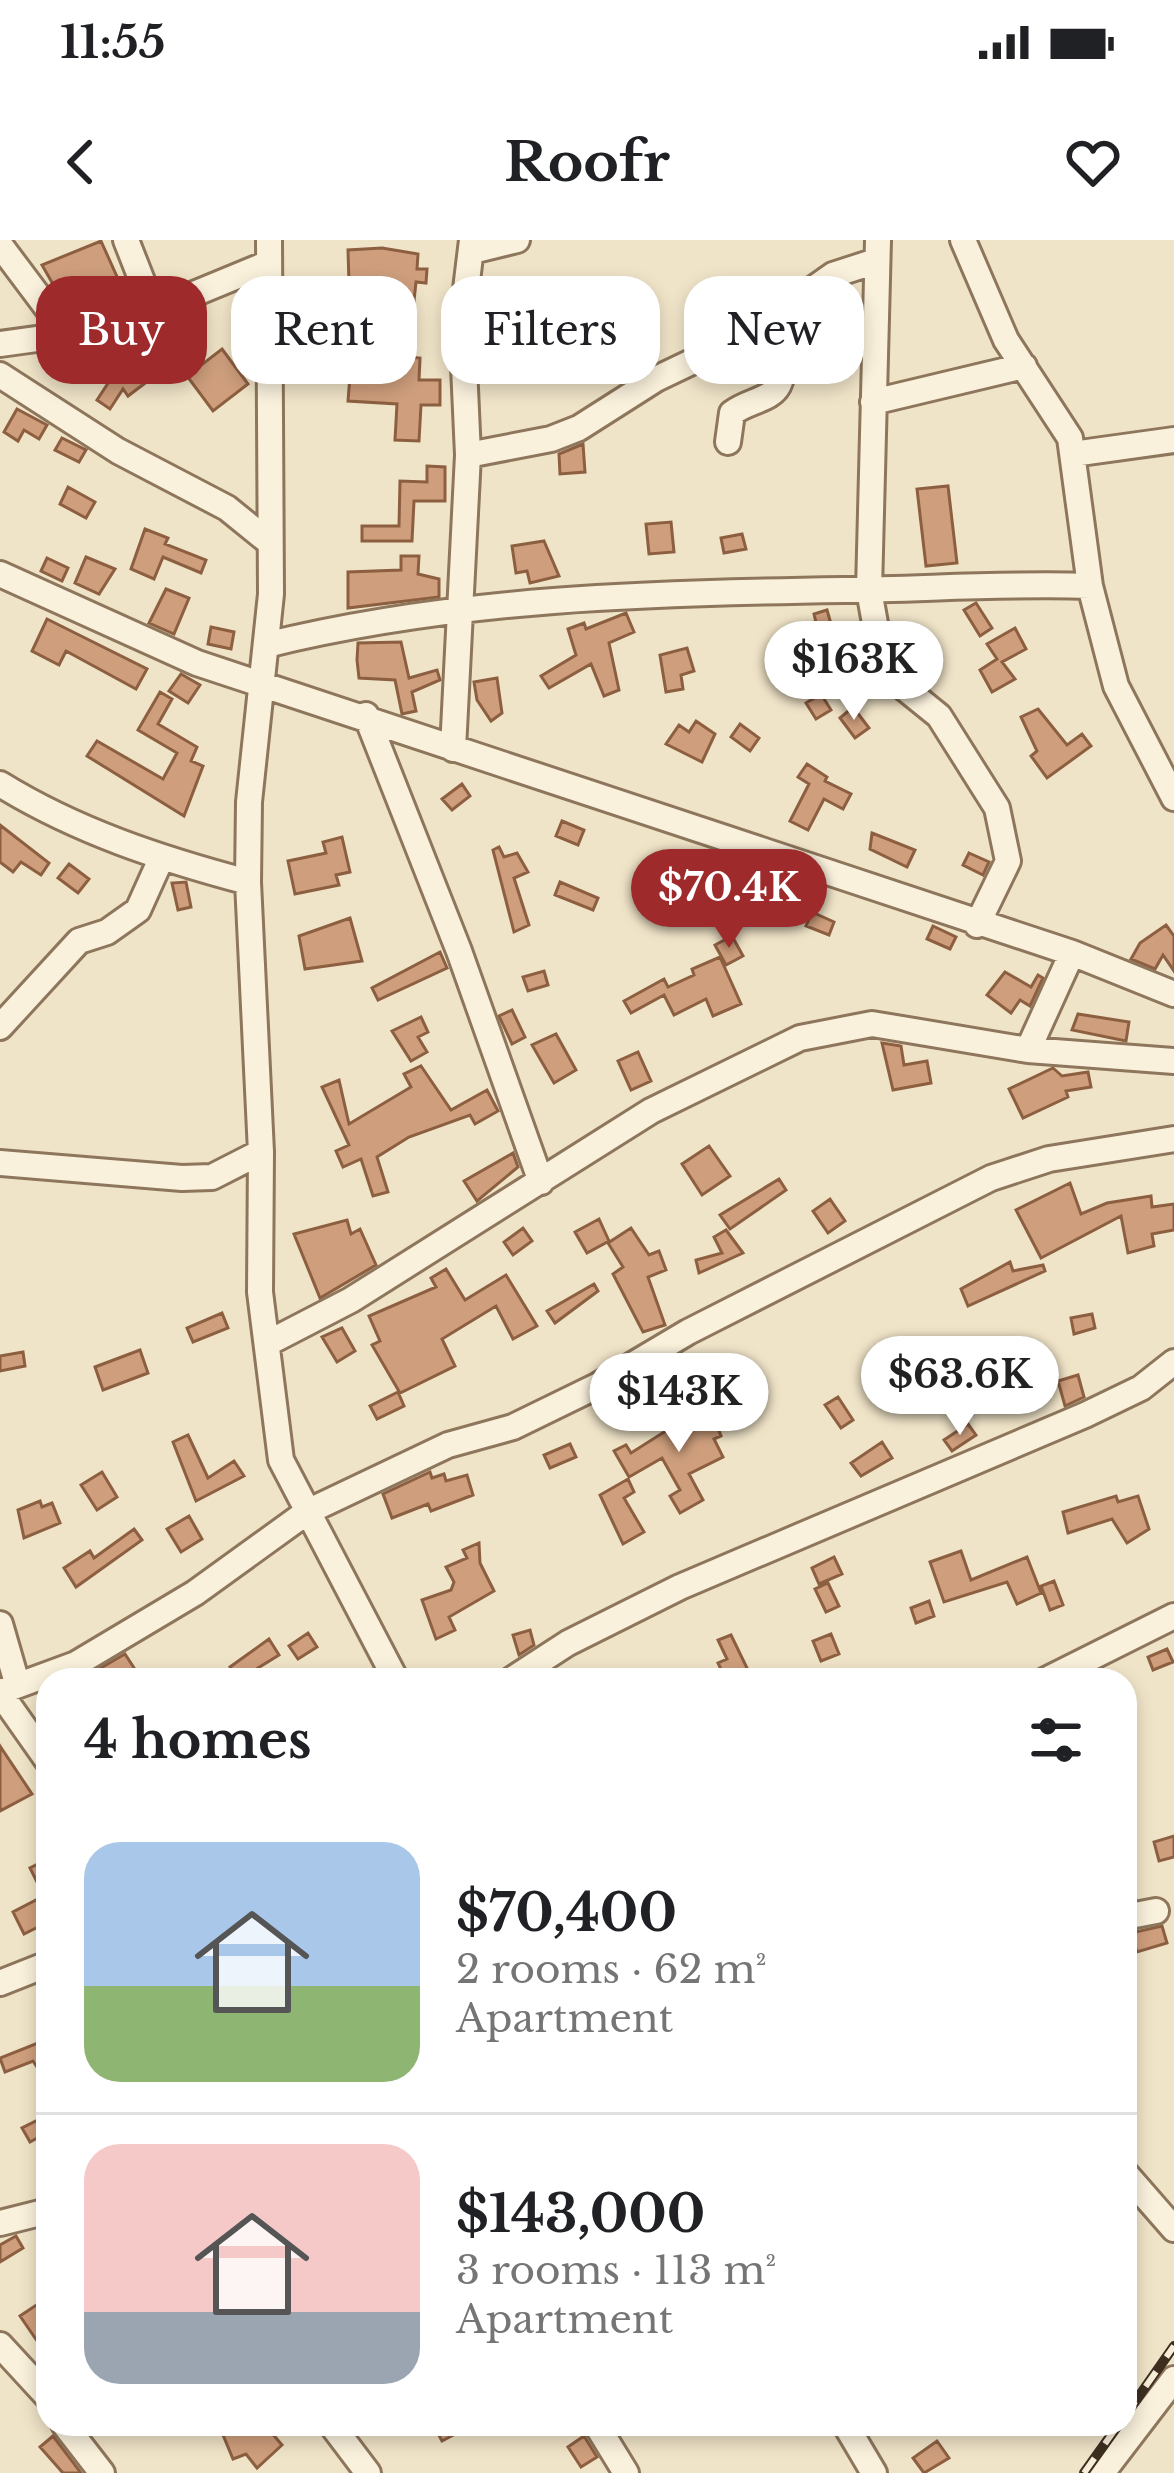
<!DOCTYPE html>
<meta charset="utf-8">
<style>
:root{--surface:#fff;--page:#f2f2f2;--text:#202124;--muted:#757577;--line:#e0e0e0;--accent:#9e2a2b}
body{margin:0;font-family:"Libre Baskerville",serif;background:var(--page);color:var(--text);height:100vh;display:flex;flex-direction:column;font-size:45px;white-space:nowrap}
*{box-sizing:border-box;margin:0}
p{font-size:39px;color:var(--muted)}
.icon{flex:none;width:66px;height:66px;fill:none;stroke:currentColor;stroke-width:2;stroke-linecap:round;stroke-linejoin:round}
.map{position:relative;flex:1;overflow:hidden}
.drawer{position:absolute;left:36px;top:1428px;width:1101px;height:768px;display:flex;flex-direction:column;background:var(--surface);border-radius:36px;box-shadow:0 6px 18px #0003}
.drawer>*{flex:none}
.top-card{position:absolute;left:36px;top:36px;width:1104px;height:108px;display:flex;gap:24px}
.price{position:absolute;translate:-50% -102px;padding:0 27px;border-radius:42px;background:#fff;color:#222;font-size:39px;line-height:78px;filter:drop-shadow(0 3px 6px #0008)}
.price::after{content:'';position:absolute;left:50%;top:72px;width:36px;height:27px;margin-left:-18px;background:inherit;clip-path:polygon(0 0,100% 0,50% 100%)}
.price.current{background:var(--accent);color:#fff}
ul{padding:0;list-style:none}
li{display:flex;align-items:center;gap:36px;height:300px;padding:0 48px}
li+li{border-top:3px solid var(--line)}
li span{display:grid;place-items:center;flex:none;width:336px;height:240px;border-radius:36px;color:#555}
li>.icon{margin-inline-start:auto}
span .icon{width:144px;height:144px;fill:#fffc;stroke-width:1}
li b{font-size:51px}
h2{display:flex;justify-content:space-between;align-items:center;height:144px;padding:0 48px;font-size:51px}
.tag{padding:0 42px;border-radius:36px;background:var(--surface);box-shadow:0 6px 18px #0003;font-size:42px;line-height:108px}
.tag.current{background:var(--accent);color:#fff}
.status{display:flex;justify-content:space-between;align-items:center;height:84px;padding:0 60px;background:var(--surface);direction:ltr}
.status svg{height:33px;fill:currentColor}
header{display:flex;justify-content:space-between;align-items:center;height:156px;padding:0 48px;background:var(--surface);font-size:54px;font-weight:800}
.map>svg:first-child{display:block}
</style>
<div class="status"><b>11:55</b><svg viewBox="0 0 49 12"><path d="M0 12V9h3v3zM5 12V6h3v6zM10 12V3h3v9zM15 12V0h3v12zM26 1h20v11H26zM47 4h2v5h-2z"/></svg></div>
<header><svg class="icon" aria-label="back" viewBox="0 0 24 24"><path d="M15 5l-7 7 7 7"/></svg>Roofr<svg class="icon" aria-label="heart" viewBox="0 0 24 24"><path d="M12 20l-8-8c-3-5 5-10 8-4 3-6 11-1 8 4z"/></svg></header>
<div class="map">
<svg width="1174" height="2233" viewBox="0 0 1174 2233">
<rect width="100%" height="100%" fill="#f0e4c8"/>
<path fill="#cf9f7d" stroke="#8d5f41" stroke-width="3" d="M 101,1 L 118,39 L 62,60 L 42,25 Z
M 382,8 L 418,14 L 417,29 L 427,29 L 426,43 L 416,42 L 408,117 L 420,118 L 419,140 L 440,140 L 440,165 L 421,165 L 419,201 L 395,200 L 397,164 L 348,161 L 351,123 L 338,122 L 340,105 L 368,107 L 365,43 L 349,44 L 348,10 Z
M 222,109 L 248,144 L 213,171 L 187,136 Z
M 136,111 L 141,120 L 156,112 L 165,128 L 128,156 L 123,149 L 110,169 L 97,160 L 114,134 L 110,128 Z
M 17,169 L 47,185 L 39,199 L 24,190 L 18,201 L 4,192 Z
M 62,198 L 86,210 L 79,222 L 55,210 Z
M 583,204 L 585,232 L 560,234 L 559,214 Z
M 427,226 L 445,227 L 445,261 L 414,261 L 412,301 L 362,301 L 362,286 L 399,286 L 400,241 L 427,242 Z
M 948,246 L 957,323 L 926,326 L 917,249 Z
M 68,247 L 95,262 L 86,278 L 60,264 Z
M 671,282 L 674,312 L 649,314 L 646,284 Z
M 145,289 L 168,298 L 165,304 L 206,320 L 201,333 L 163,317 L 154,339 L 131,329 Z
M 742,294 L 746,309 L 724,313 L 721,298 Z
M 544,301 L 559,336 L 530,343 L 527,331 L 516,333 L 512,306 Z
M 401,316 L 419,316 L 418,334 L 439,339 L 439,357 L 348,368 L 348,332 L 401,330 Z
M 86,317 L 115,329 L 99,354 L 75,343 Z
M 47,318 L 68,328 L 62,341 L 41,331 Z
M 166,349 L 189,358 L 174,394 L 149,383 Z
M 976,363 L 992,388 L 980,396 L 964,370 Z
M 827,370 L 833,391 L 819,395 L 814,374 Z
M 626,373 L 634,392 L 609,403 L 619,450 L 604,456 L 591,424 L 549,448 L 541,436 L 576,415 L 568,389 L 584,383 L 586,389 Z
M 47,379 L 147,429 L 136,449 L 66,411 L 59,425 L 32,411 Z
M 211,387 L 234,392 L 231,409 L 208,404 Z
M 1015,388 L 1026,409 L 1002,422 L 1015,439 L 992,452 L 980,430 L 997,419 L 987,404 Z
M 401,402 L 409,438 L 437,430 L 440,440 L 412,452 L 416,471 L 402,474 L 395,440 L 359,438 L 357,420 L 358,403 Z
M 687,408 L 694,431 L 681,435 L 683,449 L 666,452 L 660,415 Z
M 181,434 L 200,445 L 188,463 L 169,451 Z
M 497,438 L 502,473 L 491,481 L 477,460 L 474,442 Z
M 160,452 L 172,459 L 158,484 L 197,507 L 191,521 L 203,526 L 184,576 L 87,516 L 97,501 L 163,539 L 177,513 L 138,490 Z
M 821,454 L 831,470 L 816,479 L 806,463 Z
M 853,467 L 869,488 L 855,498 L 840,478 Z
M 1038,469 L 1067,505 L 1082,494 L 1091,506 L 1047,538 L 1031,516 L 1037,511 L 1021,477 Z
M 696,481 L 715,494 L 702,522 L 666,504 L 679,485 L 689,492 Z
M 740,484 L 759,498 L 750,511 L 731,497 Z
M 807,524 L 827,537 L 825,541 L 851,554 L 843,569 L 824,559 L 808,590 L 790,581 L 809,544 L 798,537 Z
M 462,544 L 470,556 L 452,570 L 442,559 Z
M 562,581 L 584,590 L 578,605 L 556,596 Z
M 0,585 L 49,623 L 41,635 L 21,622 L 13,632 L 0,622 Z
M 872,593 L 915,610 L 907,627 L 870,609 Z
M 342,597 L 350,632 L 336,635 L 339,645 L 295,654 L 288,621 L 326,613 L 323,602 Z
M 499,607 L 504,617 L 517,613 L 528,632 L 514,638 L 529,685 L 514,692 L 493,610 Z
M 969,613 L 989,622 L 983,635 L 963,625 Z
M 69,624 L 89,639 L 78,653 L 58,638 Z
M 186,642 L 191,667 L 178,670 L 172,643 Z
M 560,642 L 598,658 L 593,670 L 555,655 Z
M 812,672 L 834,682 L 829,695 L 806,686 Z
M 350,678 L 362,721 L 305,729 L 299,696 Z
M 1166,685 L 1174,696 L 1174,731 L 1163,715 L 1155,729 L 1131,719 L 1140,703 Z
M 933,686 L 956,697 L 950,709 L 927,699 Z
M 732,696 L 743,716 L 726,725 L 715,705 Z
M 440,712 L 447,728 L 378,760 L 372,748 Z
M 720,717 L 741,764 L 713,776 L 706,759 L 674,775 L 664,755 L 631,773 L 624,761 L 664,739 L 668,747 L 694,735 L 692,729 Z
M 544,731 L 548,745 L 528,751 L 523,737 Z
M 1005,732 L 1031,747 L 1038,735 L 1043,738 L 1030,766 L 1020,760 L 1011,773 L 987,755 Z
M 512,770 L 525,797 L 512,804 L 499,776 Z
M 1078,774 L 1129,782 L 1126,801 L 1072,790 Z
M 421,777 L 428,792 L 418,797 L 427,812 L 411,821 L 392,791 Z
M 556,794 L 576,830 L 554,843 L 532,805 Z
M 882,803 L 901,806 L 904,825 L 927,821 L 931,843 L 893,850 Z
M 638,812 L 651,841 L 631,850 L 618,821 Z
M 421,826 L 451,870 L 487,850 L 498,871 L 475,884 L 470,875 L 409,897 L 377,917 L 388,952 L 373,956 L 361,919 L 343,927 L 336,911 L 349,905 L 322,847 L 339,840 L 349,884 L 411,847 L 404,834 Z
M 1053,828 L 1062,836 L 1088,832 L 1091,847 L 1066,851 L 1068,857 L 1023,878 L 1009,849 Z
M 709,906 L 730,936 L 702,955 L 682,924 Z
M 513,913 L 518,927 L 477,961 L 464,941 Z
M 779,939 L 786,950 L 730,989 L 720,975 Z
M 1070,943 L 1081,974 L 1107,963 L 1151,956 L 1152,967 L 1174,964 L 1174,990 L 1152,994 L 1154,1006 L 1128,1013 L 1121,976 L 1041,1018 L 1016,970 Z
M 830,959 L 845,981 L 828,993 L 813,971 Z
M 599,979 L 609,1001 L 587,1013 L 575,992 Z
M 347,980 L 351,994 L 360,989 L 376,1025 L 320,1058 L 294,994 Z
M 523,988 L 532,1001 L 513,1015 L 504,1002 Z
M 631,988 L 649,1015 L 659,1011 L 666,1030 L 648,1037 L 665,1085 L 643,1092 L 613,1034 L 623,1027 L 608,1003 Z
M 726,990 L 743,1013 L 699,1033 L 696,1020 L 722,1013 L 714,997 Z
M 1010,1022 L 1013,1031 L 1043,1025 L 1045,1031 L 968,1066 L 961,1049 Z
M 446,1029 L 465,1060 L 506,1035 L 537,1086 L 513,1099 L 496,1066 L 442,1099 L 455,1126 L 400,1153 L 372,1105 L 380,1101 L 369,1076 L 436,1047 L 431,1038 Z
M 594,1044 L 598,1051 L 555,1083 L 547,1071 Z
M 222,1073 L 228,1088 L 193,1102 L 187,1088 Z
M 1092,1074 L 1095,1088 L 1074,1094 L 1071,1078 Z
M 342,1088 L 355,1111 L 337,1122 L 322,1097 Z
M 140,1110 L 148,1133 L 103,1150 L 95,1127 Z
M 23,1112 L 25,1126 L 0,1131 L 0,1116 Z
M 1045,1126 L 1051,1152 L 1030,1157 L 1024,1131 Z
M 1078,1135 L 1084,1157 L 1065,1166 L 1058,1141 Z
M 398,1152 L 404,1166 L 377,1179 L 370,1166 Z
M 838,1157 L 853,1180 L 841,1188 L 825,1165 Z
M 702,1168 L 714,1178 L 721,1196 L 714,1199 L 723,1217 L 689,1234 L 703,1260 L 680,1273 L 670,1256 L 680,1250 L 662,1218 L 629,1237 L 614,1211 L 626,1205 L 631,1213 Z
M 968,1184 L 976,1195 L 952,1211 L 944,1200 Z
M 188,1195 L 208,1238 L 234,1221 L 244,1236 L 196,1261 L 173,1202 Z
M 882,1202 L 892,1218 L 861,1236 L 851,1223 Z
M 570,1204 L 576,1217 L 550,1228 L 544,1215 Z
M 102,1232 L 117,1257 L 97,1270 L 81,1245 Z
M 430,1232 L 432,1238 L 444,1234 L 446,1241 L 467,1235 L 473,1255 L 431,1271 L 428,1264 L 392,1278 L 383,1254 Z
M 628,1239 L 634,1252 L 624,1258 L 644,1292 L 623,1304 L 600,1255 Z
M 1116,1256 L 1118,1262 L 1138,1256 L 1149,1289 L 1127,1303 L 1112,1279 L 1068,1293 L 1063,1272 Z
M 40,1261 L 42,1267 L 52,1263 L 60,1283 L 24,1298 L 18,1270 Z
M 189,1276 L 202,1299 L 181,1312 L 167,1289 Z
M 134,1289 L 142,1300 L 76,1347 L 64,1328 L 90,1311 L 94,1318 Z
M 479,1303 L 480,1323 L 494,1351 L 449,1377 L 455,1390 L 436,1399 L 422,1360 L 451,1350 L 454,1342 L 446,1327 L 467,1318 L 463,1310 Z
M 961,1311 L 971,1340 L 1027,1317 L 1041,1353 L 1017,1364 L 1007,1342 L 944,1362 L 930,1322 Z
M 834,1317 L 842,1334 L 819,1344 L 812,1328 Z
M 1054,1341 L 1063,1365 L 1050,1370 L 1041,1346 Z
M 828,1343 L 839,1366 L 826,1372 L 815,1349 Z
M 929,1361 L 934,1376 L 916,1383 L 911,1368 Z
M 530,1390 L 534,1405 L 519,1415 L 513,1395 Z
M 308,1393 L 317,1407 L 298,1419 L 289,1406 Z
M 831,1394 L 839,1414 L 821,1421 L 813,1401 Z
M 731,1395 L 747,1428 L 725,1438 L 718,1423 L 727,1419 L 718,1400 Z
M 269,1399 L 279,1415 L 258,1428 L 266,1440 L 238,1440 L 230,1427 Z
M 1167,1409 L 1173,1422 L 1153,1430 L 1148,1417 Z
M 125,1414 L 138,1434 L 128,1440 L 80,1440 Z
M 0,1506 L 32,1554 L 0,1571 Z
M 1174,1596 L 1174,1617 L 1159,1621 L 1154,1602 Z
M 48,1619 L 48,1664 L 30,1628 Z
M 40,1658 L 48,1682 L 24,1694 L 13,1672 Z
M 1162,1686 L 1167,1703 L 1137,1712 L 1131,1693 Z
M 48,1799 L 48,1844 L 33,1821 L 5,1832 L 0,1818 Z
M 48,1875 L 48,1892 L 30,1902 L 22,1888 Z
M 16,1996 L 23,2008 L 0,2022 L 0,2005 Z
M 41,2062 L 48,2072 L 48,2117 L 20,2076 Z
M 236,2184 L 264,2184 L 282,2205 L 257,2228 L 246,2214 L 233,2219 L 221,2190 Z
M 433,2184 L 474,2184 L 442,2201 Z
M 53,2196 L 81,2233 L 63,2233 L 40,2207 Z
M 584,2196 L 597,2217 L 581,2227 L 568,2207 Z
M 937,2201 L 949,2218 L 924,2233 L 913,2218 Z"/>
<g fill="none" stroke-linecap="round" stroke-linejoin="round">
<g stroke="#8d765c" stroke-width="30">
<path id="minor" d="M 126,0 L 155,74
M 269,0 L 271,354 L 249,562 L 248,642 L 261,912 L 260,1052 L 281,1220 L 396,1440
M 878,0 L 869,350 L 881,417 L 897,442 L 939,476 L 997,568 L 1008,621 L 977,685
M 963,0 L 1006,100 L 1070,198 L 1090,346 L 1116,446 L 1174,558
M 0,5 L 69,97
M 472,11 L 517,0
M 0,104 L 109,89 L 269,23
M 0,135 L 118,211 L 227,268 L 269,302
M 873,162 L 1024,126
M 728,202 L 732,173 C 744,164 757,162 769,155 C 793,141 778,99 768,80
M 1073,214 L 1174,200
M 468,215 L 551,199 L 579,188 L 656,139 L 748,95 L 833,35 L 876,21
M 0,334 L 197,423 L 1072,713 L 1174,754
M 266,405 C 456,358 650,353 844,350 C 927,349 1007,343 1090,346
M 366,475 L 459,711 L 541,942
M 453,509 L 468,215 L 462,82 L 472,0
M 0,544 C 76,591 161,619 248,642
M 0,787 L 79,701 L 107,692 L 138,670 L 161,619
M 1028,810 L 1072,713
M 0,923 L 182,938 L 212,937 L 261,912
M 268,1103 L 351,1060 L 651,871 L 800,798 L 872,784 L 1028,810 L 1174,821
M 0,1384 L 17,1443
M 511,1440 L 568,1403 L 680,1347 L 1085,1175 L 1141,1148 L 1174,1122
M 1046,1440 L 1174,1376
M 0,1452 L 76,1424 L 195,1353 L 307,1272 L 448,1205 L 513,1187 L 597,1146 L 688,1092 L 991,938 L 1049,919 L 1174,899
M 0,1453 L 48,1521
M 1125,1677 L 1156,1671
M 0,1743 L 48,1724
M 1125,1933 L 1174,1989
M 0,1983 L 48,1971
M 0,2105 L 48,2157
M 64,2184 L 102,2233
M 331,2184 L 368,2233
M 596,2184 L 626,2233
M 845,2184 L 874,2233
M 1102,2233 L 1174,2139"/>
</g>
<use href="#minor" stroke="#faf1dc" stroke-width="24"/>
<g stroke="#3d2e20" stroke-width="10">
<path id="rail" d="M 1125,2176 L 1174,2106
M 1084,2233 L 1119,2184"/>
</g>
<use href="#rail" stroke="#f7eed8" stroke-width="6" stroke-dasharray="18" stroke-linecap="butt"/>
</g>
</svg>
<b class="price" style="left:854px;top:483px">$163K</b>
<b class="price current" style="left:729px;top:711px">$70.4K</b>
<b class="price" style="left:960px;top:1198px">$63.6K</b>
<b class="price" style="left:679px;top:1215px">$143K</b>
<div class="top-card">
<a class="tag current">Buy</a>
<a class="tag">Rent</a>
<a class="tag">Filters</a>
<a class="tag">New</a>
</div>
<section class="drawer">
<h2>4 homes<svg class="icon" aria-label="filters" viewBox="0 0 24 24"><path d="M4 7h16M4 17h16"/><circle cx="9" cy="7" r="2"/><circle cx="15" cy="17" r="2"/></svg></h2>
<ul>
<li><span style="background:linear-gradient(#a9c7e8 60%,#8fb573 0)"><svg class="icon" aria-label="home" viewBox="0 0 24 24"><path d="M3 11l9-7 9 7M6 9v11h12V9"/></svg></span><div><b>$70,400</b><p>2 rooms · 62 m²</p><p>Apartment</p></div></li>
<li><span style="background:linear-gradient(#f6c9c9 70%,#9aa5b1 0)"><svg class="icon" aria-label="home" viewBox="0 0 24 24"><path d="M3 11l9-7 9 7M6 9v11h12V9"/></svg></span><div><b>$143,000</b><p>3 rooms · 113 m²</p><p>Apartment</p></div></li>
</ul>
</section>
</div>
